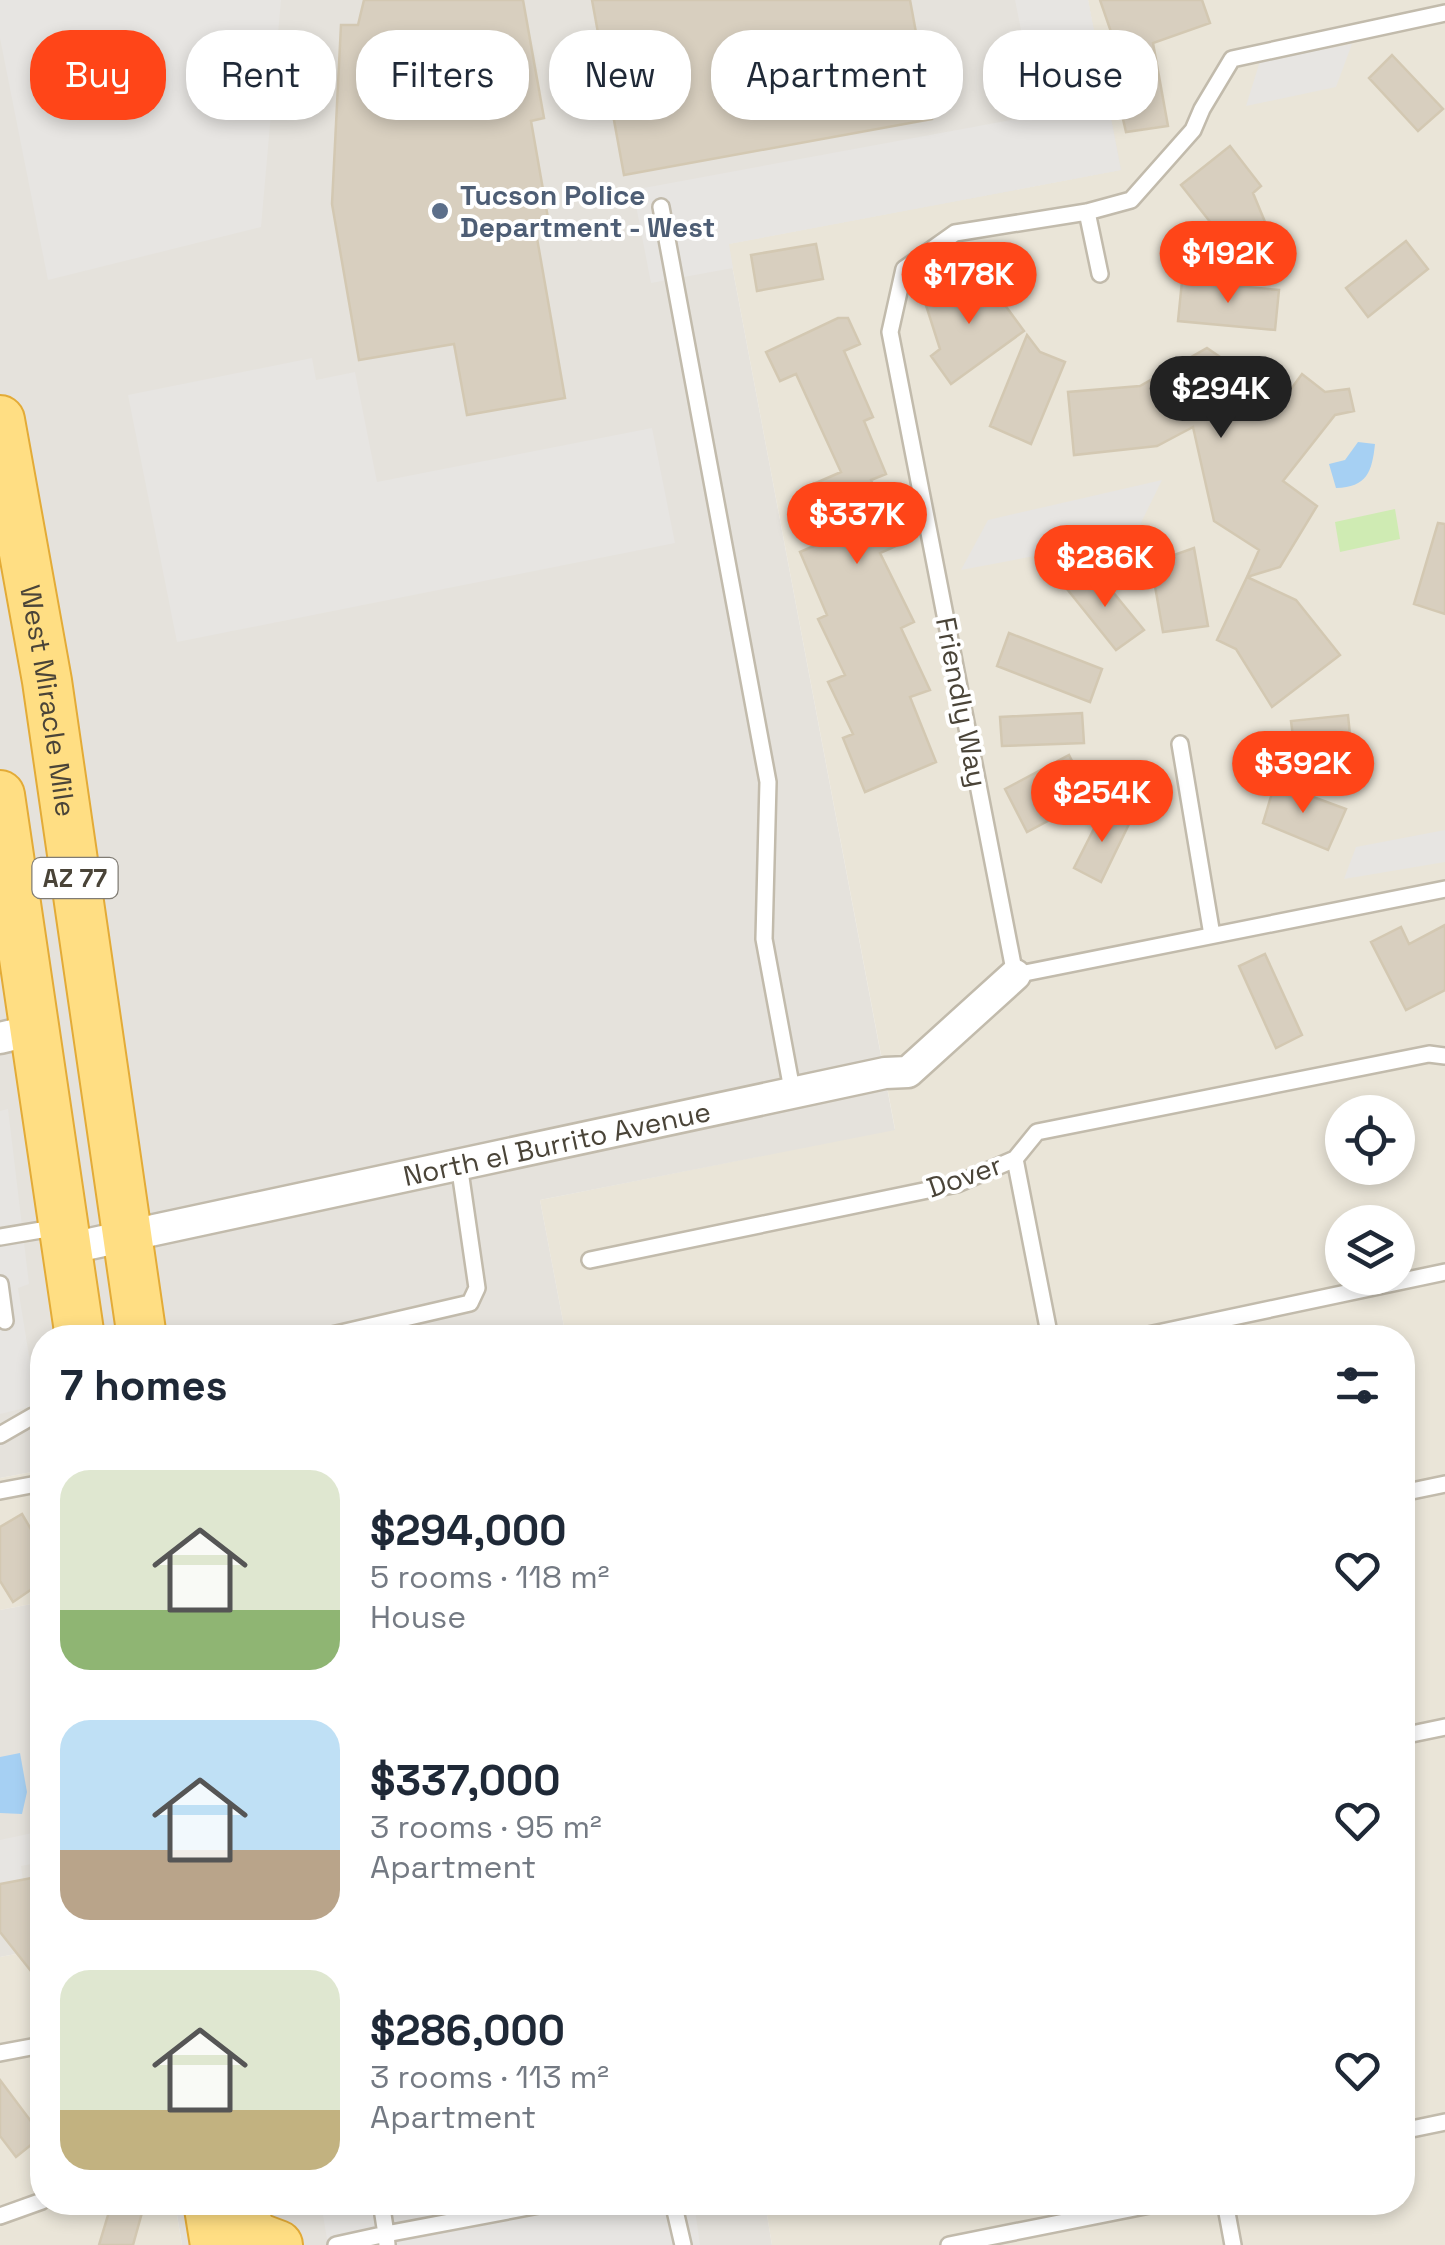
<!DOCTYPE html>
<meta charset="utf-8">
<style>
:root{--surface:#fff;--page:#f6f6f7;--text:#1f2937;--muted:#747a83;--accent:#ff4518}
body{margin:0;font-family:"Space Grotesk",sans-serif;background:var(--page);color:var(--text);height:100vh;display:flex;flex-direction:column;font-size:38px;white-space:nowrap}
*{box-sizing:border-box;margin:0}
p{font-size:32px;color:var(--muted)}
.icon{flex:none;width:55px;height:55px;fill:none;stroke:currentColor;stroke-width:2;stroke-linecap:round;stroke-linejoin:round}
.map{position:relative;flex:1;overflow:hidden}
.drawer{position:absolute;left:30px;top:1325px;width:1385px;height:890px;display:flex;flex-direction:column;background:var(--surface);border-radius:40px;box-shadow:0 5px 15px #0003}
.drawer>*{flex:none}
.hud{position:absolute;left:30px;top:30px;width:1385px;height:90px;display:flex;gap:20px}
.controls{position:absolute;left:1325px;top:1095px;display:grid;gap:20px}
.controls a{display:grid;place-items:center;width:90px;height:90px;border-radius:50%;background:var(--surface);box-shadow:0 5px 15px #0003;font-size:50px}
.price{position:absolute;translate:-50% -85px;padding:0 22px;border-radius:35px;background:var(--accent);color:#fff;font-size:32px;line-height:65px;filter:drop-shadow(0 2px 5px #0008)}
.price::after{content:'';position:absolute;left:50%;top:60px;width:30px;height:22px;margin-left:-15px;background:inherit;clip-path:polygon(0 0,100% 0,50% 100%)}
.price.current{background:#222;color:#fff}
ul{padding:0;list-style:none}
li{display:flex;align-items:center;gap:30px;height:250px;padding:0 30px}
li span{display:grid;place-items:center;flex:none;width:280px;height:200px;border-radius:30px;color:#555}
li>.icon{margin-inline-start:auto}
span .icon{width:120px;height:120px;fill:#fffc;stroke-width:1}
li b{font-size:42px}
h2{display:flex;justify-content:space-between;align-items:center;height:120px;padding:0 30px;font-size:42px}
.pill{padding:0 35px;border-radius:40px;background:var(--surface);box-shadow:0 5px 15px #0003;font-size:35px;line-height:90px}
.pill.current{background:var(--accent);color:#fff}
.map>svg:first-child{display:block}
</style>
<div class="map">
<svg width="1445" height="2245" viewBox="0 0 1445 2245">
<rect width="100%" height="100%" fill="#f6f3eb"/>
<path fill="#eae5d8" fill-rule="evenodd" d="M 1088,0 L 1445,0 L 1445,2245 L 772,2245 L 765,2203 L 1402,2202 L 1402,1338 L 566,1337 L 540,1200 L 895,1129 L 728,244 L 1120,170 ZM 1342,1112 L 1398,1112 L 1398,1168 L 1342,1168 ZM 1342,1222 L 1398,1222 L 1398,1278 L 1342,1278 Z
M 42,1470 L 42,1602 L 0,1610 L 0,1478 Z
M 42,1949 L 42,2202 L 175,2203 L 182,2245 L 0,2245 L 0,1957 Z"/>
<path fill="#e5e2dc" d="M 0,0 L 1088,0 L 1121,170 L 728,244 L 895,1130 L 540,1200 L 566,1337 L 42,1338 L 42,1470 L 0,1478 Z
M 42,1602 L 42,1949 L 0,1957 L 0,1610 Z
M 175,2203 L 765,2203 L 772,2245 L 182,2245 Z"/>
<path fill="#cfebb3" d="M 1395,509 L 1400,539 L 1340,552 L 1335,522 Z"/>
<path fill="#e7e5e2" d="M 0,0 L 281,0 L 261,227 L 48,280 L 0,38 Z
M 1015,0 L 1088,0 L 1121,170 L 729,244 L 733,268 L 651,283 L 633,190 L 1038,115 Z
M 1352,44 L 1336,87 L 1246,106 L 1260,61 Z
M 312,358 L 316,380 L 355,372 L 377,482 L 652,428 L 675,543 L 177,642 L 128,395 Z
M 1162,480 L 1134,537 L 961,570 L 988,520 Z
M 1445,830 L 1445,862 L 1344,879 L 1356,847 Z
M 8,1109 L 29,1284 L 18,1288 L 37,1405 L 0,1414 L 0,1111 Z
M 42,1831 L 42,1862 L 21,1866 L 23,1880 L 0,1884 L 0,1840 Z
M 321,2203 L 694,2203 L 700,2245 L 328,2245 Z"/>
<path fill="#a6d0f3" d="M 1358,442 L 1375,444 C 1372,472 1367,487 1336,488 L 1329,464 L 1345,460 Z
M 20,1753 L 27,1792 L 22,1814 L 0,1813 L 0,1757 Z"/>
<path fill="#d8cfbf" stroke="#d3c8b2" stroke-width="2.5" d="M 364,0 L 523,0 L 544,118 L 531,121 L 548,218 L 534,221 L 565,398 L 467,415 L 454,344 L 359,360 L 332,204 L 341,25 L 358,25 Z
M 592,0 L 910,0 L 932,119 L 624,175 Z
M 1100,0 L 1202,0 L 1210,23 L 1153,43 L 1168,126 L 1126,132 L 1115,84 L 1128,81 Z
M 1392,55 L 1443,109 L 1418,131 L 1369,78 Z
M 1230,146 L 1261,186 L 1253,193 L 1270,234 L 1230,247 L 1181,185 Z
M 1406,241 L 1428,269 L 1368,317 L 1346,288 Z
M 816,244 L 823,279 L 757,291 L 751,255 Z
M 986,279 L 1024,331 L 951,384 L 931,356 L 940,349 L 924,299 Z
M 1182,281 L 1279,290 L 1275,330 L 1178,321 Z
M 838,318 L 848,318 L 860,344 L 844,351 L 873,417 L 864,421 L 886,474 L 871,480 L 898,545 L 880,553 L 914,622 L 901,628 L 930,690 L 910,697 L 936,762 L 865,792 L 843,738 L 853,734 L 828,682 L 845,675 L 818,619 L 827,615 L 800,552 L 823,542 L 802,489 L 841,472 L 796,374 L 780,381 L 766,352 Z
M 1027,335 L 1040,352 L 1065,362 L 1031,444 L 990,426 Z
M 1207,348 L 1283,400 L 1302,374 L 1325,392 L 1349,389 L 1354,411 L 1335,415 L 1283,481 L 1317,506 L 1280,567 L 1247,577 L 1259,550 L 1214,521 L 1193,427 L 1157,446 L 1074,455 L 1068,392 L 1140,386 Z
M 1438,523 L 1445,524 L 1445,614 L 1414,604 Z
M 1194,548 L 1208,626 L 1163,632 L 1151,563 Z
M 1094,569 L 1144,630 L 1116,650 L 1067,589 Z
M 1247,577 L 1296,600 L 1340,655 L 1272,707 L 1236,649 L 1217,640 Z
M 1009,633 L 1102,669 L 1090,702 L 997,666 Z
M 1082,713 L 1084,743 L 1002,746 L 1000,717 Z
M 1348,715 L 1352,755 L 1296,760 L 1291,721 Z
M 1069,755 L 1091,798 L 1027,832 L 1005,789 Z
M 1275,783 L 1346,809 L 1328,850 L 1263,823 Z
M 1105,807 L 1130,822 L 1101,882 L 1074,868 Z
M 1445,925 L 1445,990 L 1406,1010 L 1371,942 L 1401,927 L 1409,944 Z
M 1265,954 L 1302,1035 L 1276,1048 L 1239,966 Z
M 22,1514 L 42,1548 L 42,1582 L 13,1602 L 0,1581 L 0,1527 Z
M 42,1876 L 42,1985 L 0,1932 L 0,1884 Z
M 0,2080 L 42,2136 L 16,2157 L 0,2136 Z
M 112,2202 L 143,2209 L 133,2245 L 99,2245 Z"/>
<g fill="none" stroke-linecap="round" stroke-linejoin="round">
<g stroke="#c2bbac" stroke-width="20">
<path id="service" d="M 1445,13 L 1232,59 L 1202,109 L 1193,130 L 1131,200 L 1087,212 L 955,233 L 904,269 L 890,332 L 1015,975 L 1445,889
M 661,207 L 768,782 L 764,939 L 793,1095
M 1087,212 L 1100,274
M 1180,744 L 1212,935
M 1015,1159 L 1050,1338
M 0,1237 L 59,1227
M 590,1260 L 957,1184 L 1015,1159 L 1037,1132 L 1429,1054 L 1445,1056
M 0,1284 L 5,1321
M 319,1338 L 470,1303 L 477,1288 L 459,1164
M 1134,1338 L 1445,1272
M 0,1435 L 33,1416 L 42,1414
M 0,1491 L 42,1483
M 1402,1493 L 1445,1484
M 1402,1736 L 1445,1727
M 0,2053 L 42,2045
M 1402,2131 L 1445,2122
M 673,2202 L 683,2245
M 1225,2202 L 1233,2245
M 0,2216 L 42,2201
M 336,2245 L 386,2234 L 381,2202
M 387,2245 L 386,2234 L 555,2202
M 949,2245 L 1165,2202"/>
</g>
<g stroke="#c2bbac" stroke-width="35">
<g id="minor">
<path d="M 0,1038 L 34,1030"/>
<path id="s1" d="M 66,1249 L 885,1073 L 908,1072 L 1015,975"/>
</g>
</g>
<g stroke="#e3ab37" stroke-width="52">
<g id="trunk">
<path id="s2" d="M 0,420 L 47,681 L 142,1338"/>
<path d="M 0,795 L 80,1338"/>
<path d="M 208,2202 L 215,2245"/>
<path d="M 236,2202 L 254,2236 L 278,2245"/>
</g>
</g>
<use href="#service" stroke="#fff" stroke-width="15"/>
<use href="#minor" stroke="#fff" stroke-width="30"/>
<use href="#trunk" stroke="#ffde83" stroke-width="48"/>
</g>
<circle fill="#5c6f8a" stroke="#fff" stroke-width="4" cx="440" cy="211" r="10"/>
<g text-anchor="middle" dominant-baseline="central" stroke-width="8" stroke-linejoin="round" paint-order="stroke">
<rect fill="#fff" stroke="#807c74" stroke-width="2.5" x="32.5" y="858" width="85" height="40" rx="8"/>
<g font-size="25" font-weight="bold" fill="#4a4438">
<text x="75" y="878">AZ 77</text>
</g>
<g font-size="28" font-weight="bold" fill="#4e5e75" stroke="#fff" text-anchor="start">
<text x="460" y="195">Tucson Police<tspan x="460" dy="32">Department - West</tspan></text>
</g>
<g font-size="28" fill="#4a4438" stroke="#fff">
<text stroke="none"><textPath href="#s2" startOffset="285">West Miracle Mile</textPath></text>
<text transform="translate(962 702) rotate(79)">Friendly Way</text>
<text stroke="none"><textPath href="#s1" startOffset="502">North el Burrito Avenue</textPath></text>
<text transform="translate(964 1176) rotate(-19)">Dover</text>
</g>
</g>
</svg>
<div class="controls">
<a><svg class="icon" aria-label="locate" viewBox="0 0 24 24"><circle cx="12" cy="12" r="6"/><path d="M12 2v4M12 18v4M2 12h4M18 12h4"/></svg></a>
<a><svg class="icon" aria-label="layers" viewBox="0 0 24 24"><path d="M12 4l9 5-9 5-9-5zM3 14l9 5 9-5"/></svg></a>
</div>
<b class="price" style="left:1228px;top:306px">$192K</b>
<b class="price" style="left:969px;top:327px">$178K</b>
<b class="price current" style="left:1221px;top:441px">$294K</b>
<b class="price" style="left:857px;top:567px">$337K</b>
<b class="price" style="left:1105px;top:610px">$286K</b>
<b class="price" style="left:1303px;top:816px">$392K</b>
<b class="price" style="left:1102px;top:845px">$254K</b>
<div class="hud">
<a class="pill current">Buy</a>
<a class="pill">Rent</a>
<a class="pill">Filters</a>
<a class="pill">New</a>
<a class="pill">Apartment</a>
<a class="pill">House</a>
</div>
<section class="drawer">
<h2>7 homes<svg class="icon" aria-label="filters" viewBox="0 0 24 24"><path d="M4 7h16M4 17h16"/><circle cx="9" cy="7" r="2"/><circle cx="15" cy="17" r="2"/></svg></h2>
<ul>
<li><span style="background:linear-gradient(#dfe7d0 70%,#8fb573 0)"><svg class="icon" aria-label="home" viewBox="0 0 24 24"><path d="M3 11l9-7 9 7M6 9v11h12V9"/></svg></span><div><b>$294,000</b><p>5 rooms · 118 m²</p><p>House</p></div><svg class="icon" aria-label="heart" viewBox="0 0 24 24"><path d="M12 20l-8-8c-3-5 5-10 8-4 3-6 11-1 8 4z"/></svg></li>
<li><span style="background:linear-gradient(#bfe0f5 65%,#b9a48a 0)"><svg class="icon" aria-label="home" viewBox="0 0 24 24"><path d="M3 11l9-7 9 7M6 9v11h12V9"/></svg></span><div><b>$337,000</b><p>3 rooms · 95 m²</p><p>Apartment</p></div><svg class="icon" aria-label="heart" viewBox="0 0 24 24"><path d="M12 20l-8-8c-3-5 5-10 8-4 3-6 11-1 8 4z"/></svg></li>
<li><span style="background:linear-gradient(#dfe7d0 70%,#c2b280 0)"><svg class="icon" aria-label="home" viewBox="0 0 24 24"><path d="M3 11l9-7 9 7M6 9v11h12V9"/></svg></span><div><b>$286,000</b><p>3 rooms · 113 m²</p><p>Apartment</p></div><svg class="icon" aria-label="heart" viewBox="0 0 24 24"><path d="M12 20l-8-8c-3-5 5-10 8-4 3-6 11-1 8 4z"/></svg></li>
</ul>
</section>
</div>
